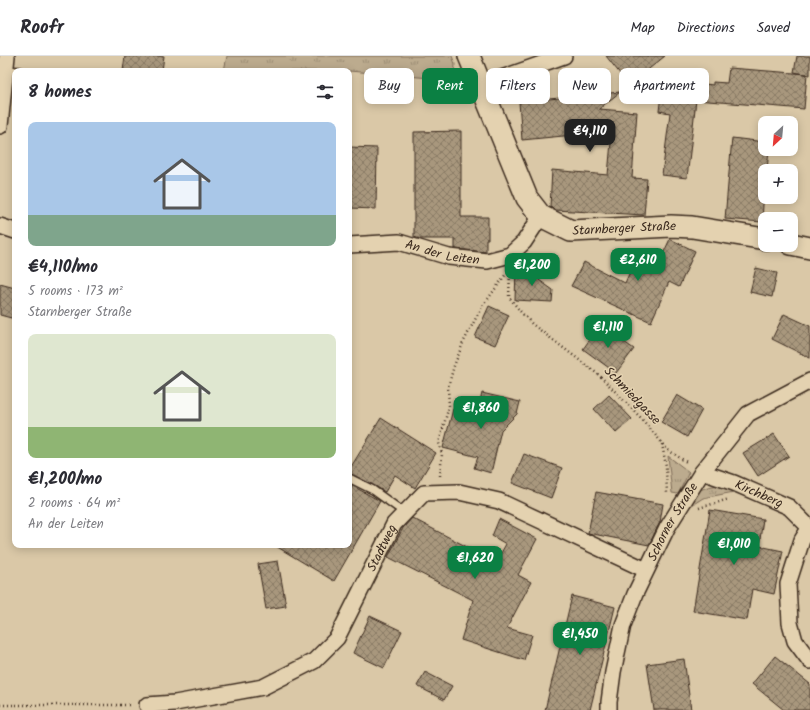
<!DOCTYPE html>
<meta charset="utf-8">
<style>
:root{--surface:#fff;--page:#f7f7f7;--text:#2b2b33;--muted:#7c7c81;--line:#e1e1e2;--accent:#0b8043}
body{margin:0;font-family:Kalam,sans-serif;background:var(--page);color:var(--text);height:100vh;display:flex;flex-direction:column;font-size:15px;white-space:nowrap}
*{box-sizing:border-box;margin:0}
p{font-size:13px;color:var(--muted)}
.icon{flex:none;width:22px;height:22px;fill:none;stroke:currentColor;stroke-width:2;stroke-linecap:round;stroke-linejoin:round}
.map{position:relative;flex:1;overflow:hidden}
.details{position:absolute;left:12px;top:12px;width:340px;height:480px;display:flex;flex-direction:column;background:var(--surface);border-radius:8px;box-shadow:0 2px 10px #0003}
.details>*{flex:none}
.banner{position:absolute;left:364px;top:12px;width:380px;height:36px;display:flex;gap:8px}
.needle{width:26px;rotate:206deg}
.tools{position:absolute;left:758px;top:60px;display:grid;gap:8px}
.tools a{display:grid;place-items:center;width:40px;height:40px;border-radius:8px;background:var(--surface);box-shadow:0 2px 10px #0003;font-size:20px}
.price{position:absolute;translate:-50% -34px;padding:0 9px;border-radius:8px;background:var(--accent);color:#fff;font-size:13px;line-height:26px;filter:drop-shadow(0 1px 2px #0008)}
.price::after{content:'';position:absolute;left:50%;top:24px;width:12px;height:9px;margin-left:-6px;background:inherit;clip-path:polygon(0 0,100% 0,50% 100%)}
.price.active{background:#222;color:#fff}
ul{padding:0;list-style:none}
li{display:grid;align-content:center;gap:8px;height:212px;padding:0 16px}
li span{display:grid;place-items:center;height:124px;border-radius:8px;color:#555}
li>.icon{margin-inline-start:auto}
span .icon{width:72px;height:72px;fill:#fffc;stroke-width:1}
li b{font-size:17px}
h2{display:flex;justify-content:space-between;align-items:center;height:48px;padding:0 16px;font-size:17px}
.pill{padding:0 14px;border-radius:8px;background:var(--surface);box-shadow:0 2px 10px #0003;font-size:14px;line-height:36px}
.pill.active{background:var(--accent);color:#fff}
header{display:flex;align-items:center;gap:24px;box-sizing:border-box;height:56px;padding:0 20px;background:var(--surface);border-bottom:1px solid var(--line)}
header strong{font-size:19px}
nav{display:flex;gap:22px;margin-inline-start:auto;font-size:14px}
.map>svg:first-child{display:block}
</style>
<header>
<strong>Roofr</strong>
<nav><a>Map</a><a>Directions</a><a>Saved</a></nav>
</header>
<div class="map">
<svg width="810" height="654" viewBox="0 0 810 654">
<defs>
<pattern id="grass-tufts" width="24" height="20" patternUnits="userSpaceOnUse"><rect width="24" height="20" fill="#bcab8e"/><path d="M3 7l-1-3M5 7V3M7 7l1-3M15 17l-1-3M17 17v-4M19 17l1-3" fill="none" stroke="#9a8b73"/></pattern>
<pattern id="building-cross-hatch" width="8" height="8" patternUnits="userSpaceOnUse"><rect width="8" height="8" fill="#a8977d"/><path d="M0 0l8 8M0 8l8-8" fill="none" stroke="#8a7b66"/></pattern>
</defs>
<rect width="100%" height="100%" fill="#dac8a7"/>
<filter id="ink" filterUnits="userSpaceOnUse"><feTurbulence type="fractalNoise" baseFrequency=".025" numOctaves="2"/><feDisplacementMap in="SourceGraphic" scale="8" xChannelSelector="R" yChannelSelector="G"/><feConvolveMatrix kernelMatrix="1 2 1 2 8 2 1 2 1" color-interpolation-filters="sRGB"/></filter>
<g filter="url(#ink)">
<path fill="url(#grass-tufts)" stroke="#7c6a56" d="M 227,0 L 452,0 L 455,8 L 454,24 L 349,15 L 224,15 Z
M 668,400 L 689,416 L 678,438 L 672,437 Z
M 718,429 L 739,435 L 703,442 L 686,453 C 696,435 697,433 718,429 Z"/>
<path fill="url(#building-cross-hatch)" stroke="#3b2a1e" d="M 125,0 L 164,0 L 162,15 L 123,15 Z
M 606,0 L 665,0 L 629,29 Z
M 797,0 L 810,0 L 810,19 L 794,16 Z
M 729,12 L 807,18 L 804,53 L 696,44 L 687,122 L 662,119 L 670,57 L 659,55 L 663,23 L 713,29 L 713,26 L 727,27 Z
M 620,36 L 599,53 L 637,56 L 632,122 L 647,123 L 644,159 L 555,154 L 550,151 L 552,114 L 608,119 L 611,86 L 594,77 L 522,84 L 519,46 Z
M 461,75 L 461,161 L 488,161 L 488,183 L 486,183 L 486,196 L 455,193 L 455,183 L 420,183 L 414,181 L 414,76 Z
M 732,82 L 765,86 L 765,93 L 769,93 L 767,115 L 765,115 L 762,166 L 725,163 Z
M 349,91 L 377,92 L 376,153 L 349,152 Z
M 670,183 L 695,195 L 679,231 L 669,226 L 651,266 L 571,230 L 584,206 L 625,227 L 636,202 L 657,211 Z
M 756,212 L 777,217 L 772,241 L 750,236 Z
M 516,213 L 545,214 L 539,224 L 553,234 L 552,246 L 515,244 Z
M 0,228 L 15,232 L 15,263 L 0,259 Z
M 489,250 L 509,259 L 495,289 L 475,281 Z
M 784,258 L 810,270 L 810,302 L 772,283 Z
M 600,269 L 634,293 L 616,317 L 583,293 Z
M 482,337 L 520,346 L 517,358 L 501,374 L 491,417 L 474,412 L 478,401 L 443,392 L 453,353 L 477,359 Z
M 609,339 L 632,363 L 616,377 L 594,353 Z
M 677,339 L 702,354 L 687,381 L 661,366 Z
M 381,362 L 436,397 L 415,432 L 395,419 L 385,436 L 375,430 L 349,417 L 349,414 Z
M 774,378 L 789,400 L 758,420 L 743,397 Z
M 524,398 L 562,412 L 551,442 L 512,427 Z
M 349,428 L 380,445 L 334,525 L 274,489 L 349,489 Z
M 596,436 L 663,448 L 660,466 L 649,489 L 588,477 Z
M 710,454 L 763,463 L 759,490 L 783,495 L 774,538 L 752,533 L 747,564 L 693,555 Z
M 412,462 L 496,506 L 506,488 L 492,480 L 499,463 L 537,483 L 518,519 L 531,526 L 507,572 L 532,579 L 524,604 L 461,584 L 473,544 L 388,501 L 403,472 Z
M 278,505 L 286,550 L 266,553 L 258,508 Z
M 572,540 L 615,551 L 590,654 L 545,654 Z
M 370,560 L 402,575 L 384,612 L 353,597 Z
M 775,600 L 810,628 L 810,654 L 784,654 L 752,628 Z
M 684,603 L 691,654 L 654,654 L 647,608 Z
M 425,616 L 452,630 L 444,644 L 417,630 Z"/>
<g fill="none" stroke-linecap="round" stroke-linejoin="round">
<g stroke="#3b2a1e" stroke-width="10">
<path id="service" d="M 6,14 L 20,15
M 349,422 L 373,434 L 405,457"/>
</g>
<g stroke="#3b2a1e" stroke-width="18">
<g id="minor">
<path d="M 482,29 L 564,0"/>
<path d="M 0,70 L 7,0"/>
<path d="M 0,170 L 15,175"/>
<path id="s1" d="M 349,189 L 399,186 L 449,201 L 487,205 L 510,199 L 524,186 L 541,160"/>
<path id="s2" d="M 702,416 L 734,427 L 789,451 L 809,471"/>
<path d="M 810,471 L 802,484 L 788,528 L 790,567 L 795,585 L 810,605"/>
<path id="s3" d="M 147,649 L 175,647 L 263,631 L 314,605 L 337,582 L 394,468 L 424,437 L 459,436 L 499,445 L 646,514"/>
<path id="s4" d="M 609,654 L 609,646 L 613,616 L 623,569 L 635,538 L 667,472 L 702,416 L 748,358 L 810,325"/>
</g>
</g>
<g stroke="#3b2a1e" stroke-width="24">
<g id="secondary">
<path id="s5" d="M 469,0 L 527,142 L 541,160 L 571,175 L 671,170 L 692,171 L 765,183"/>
<path d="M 791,188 L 810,192"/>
</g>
</g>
<path stroke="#3b2a1e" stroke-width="2.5" stroke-dasharray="1 3" stroke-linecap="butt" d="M 510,215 L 509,241 L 520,255 L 532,268 L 599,319 L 640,361 L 668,394 L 688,407
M 662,388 L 666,410 L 667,439
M 440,420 L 442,398 L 439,387 L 449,350 L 448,331 L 454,310 L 463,287 L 480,254 L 506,218
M 699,452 L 729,443
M 0,649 L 131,649"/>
<use href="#service" stroke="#e4d2b0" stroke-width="7"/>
<use href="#minor" stroke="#e4d2b0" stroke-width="15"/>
<use href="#secondary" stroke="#e4d2b0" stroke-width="21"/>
</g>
</g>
<g text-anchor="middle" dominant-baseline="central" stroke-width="3" stroke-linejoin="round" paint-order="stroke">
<g font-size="13" fill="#3b2a1e" stroke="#e4d2b0">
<text stroke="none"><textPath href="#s5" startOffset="263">Starnberger Straße</textPath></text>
<text stroke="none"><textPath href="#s1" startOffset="95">An der Leiten</textPath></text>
<text transform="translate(632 340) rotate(46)">Schmiedgasse</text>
<text stroke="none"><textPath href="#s2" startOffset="61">Kirchberg</textPath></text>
<text stroke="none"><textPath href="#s4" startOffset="201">Schorner Straße</textPath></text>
<text stroke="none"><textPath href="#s3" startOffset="308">Stadtweg</textPath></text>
</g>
</g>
</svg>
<div class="tools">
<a><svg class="needle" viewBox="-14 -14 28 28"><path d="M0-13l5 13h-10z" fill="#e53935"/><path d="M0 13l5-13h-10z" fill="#7c7c81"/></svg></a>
<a>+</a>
<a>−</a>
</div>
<b class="price active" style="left:590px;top:97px">€4,110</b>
<b class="price" style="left:638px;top:226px">€2,610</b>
<b class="price" style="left:532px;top:231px">€1,200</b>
<b class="price" style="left:608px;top:293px">€1,110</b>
<b class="price" style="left:481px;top:374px">€1,860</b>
<b class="price" style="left:734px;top:510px">€1,010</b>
<b class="price" style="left:475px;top:524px">€1,620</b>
<b class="price" style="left:580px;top:600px">€1,450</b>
<div class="banner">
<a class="pill">Buy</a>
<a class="pill active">Rent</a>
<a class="pill">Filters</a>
<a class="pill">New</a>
<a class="pill">Apartment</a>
</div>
<section class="details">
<h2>8 homes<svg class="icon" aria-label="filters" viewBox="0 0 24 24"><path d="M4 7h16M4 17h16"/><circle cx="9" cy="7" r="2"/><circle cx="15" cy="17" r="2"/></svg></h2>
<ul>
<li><span style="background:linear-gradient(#a9c7e8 75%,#7fa58c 0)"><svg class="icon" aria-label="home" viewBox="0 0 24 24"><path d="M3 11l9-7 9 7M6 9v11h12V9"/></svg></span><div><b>€4,110/mo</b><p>5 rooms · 173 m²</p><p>Starnberger Straße</p></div></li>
<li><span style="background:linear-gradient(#dfe7d0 75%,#8fb573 0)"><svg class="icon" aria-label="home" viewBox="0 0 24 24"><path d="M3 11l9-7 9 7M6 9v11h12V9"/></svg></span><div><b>€1,200/mo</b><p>2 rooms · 64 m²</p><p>An der Leiten</p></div></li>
</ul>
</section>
</div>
